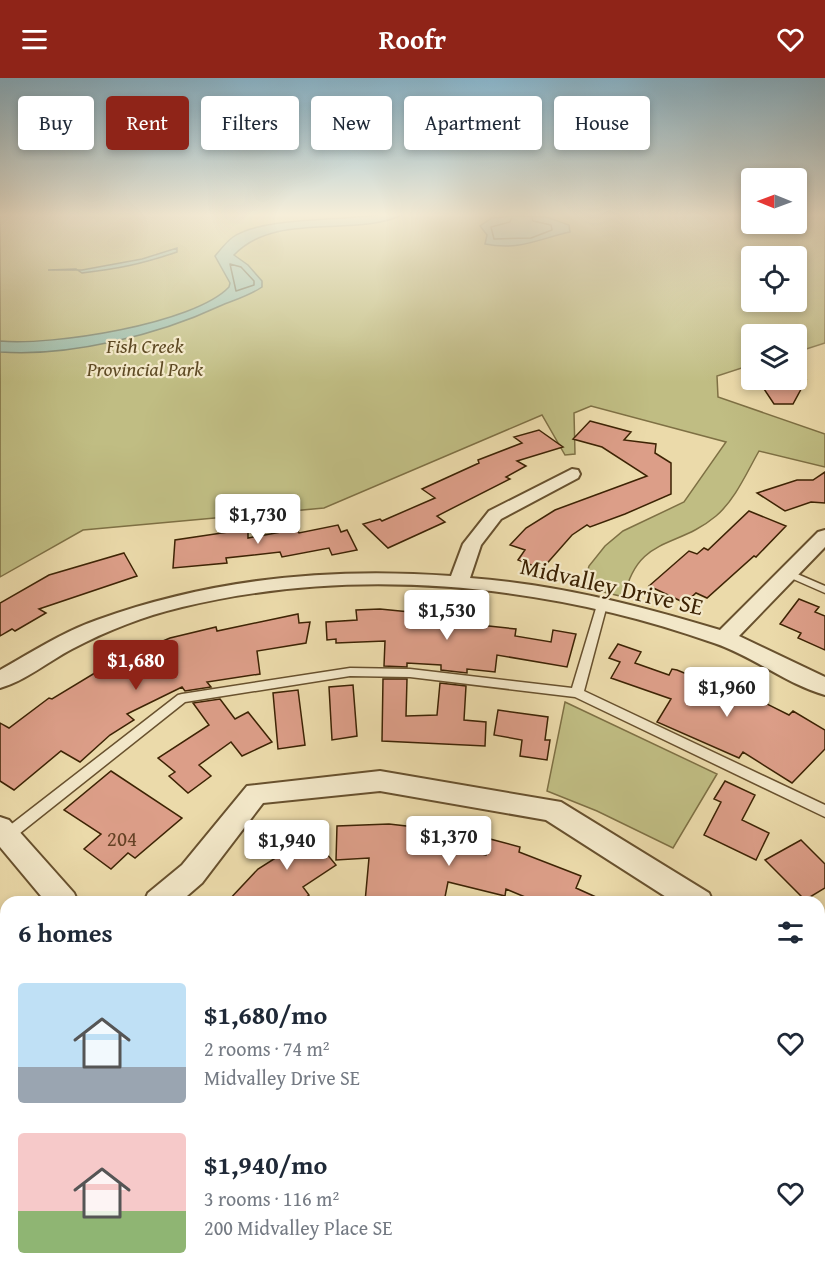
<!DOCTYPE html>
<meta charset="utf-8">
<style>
:root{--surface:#fff;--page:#f6f6f7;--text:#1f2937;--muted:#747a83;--accent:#8f2418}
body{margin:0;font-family:"Gentium Book Plus",serif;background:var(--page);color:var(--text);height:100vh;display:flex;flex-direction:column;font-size:22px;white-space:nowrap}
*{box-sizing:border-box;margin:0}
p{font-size:20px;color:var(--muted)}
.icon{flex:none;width:33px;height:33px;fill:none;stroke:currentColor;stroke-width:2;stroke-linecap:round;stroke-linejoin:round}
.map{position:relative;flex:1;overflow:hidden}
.drawer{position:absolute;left:0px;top:818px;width:825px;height:386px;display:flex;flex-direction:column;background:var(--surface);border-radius:18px 18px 0 0;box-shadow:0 3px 9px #0003}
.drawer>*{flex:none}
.hud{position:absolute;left:18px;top:18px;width:789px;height:54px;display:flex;gap:12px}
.needle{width:39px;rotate:271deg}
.buttons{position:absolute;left:741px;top:90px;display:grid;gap:12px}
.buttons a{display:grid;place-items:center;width:66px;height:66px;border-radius:6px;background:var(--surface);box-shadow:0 3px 9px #0003;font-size:30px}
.price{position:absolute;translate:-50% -51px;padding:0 14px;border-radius:6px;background:#fff;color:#222;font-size:20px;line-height:39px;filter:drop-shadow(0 2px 3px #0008)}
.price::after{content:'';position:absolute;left:50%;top:36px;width:18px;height:14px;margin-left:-9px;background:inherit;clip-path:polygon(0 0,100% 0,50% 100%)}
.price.selected{background:var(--accent);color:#fff}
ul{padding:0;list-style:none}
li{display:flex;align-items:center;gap:18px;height:150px;padding:0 18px}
li span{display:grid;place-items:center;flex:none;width:168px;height:120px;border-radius:6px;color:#555}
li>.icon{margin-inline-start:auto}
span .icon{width:72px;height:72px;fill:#fffc;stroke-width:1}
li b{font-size:26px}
h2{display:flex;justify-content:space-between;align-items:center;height:72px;padding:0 18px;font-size:26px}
.pill{padding:0 21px;border-radius:6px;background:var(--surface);box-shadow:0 3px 9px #0003;font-size:21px;line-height:54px}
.pill.selected{background:var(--accent);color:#fff}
header{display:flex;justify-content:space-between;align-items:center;height:78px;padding:0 18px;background:var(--accent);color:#fff;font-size:27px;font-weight:600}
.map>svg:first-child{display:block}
</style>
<header><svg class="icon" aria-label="menu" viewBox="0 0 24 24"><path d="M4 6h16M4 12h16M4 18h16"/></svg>Roofr<svg class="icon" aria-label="heart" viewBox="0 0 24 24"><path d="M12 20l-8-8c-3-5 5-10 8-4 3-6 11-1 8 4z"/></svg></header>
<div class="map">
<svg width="825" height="1202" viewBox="0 0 825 1202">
<rect width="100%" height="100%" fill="#ebdaaa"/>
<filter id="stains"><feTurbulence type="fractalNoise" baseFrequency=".00333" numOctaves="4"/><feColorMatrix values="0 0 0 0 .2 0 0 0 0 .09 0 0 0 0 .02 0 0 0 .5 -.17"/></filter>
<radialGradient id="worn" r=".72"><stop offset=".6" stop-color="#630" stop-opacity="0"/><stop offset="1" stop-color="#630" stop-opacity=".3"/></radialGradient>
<path fill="#c0bd83" stroke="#7e7044" stroke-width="1.5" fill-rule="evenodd" d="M 0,136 L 751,136 L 752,146 L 796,146 L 797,136 L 825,136 L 825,265 L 797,274 L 796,256 L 752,256 L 751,287 L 717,298 L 718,319 L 825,356 L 825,389 L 759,373 C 747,394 735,422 716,438 C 677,471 638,457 624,519 L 583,509 L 589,488 L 605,468 L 623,453 L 684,424 L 726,364 L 591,328 L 574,335 L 575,376 L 565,377 L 542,337 L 324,430 L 83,452 L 0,499 ZM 752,178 L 796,178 L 796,224 L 752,224 Z
M 565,624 L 717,696 L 673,770 L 597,733 L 547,713 Z"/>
<path fill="#98bbaa" stroke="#747e68" stroke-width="1.5" d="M 385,136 L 404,136 C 355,161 277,132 234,177 L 248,187 L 262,203 L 262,209 C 249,218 234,222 220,228 C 158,257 69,279 0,274 L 0,263 C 51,268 194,246 229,209 L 230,205 L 215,178 C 220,172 227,163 233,159 C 264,138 347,143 385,136 Z
M 515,138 L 546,139 L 569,147 L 570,154 C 538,161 519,173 485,166 L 487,157 L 480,148 L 492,140 Z
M 177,170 L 177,174 C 142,186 117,191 82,195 L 76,191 L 48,192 L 82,192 L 142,181 Z"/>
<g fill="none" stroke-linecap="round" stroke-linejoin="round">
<path stroke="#6a6f57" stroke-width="1.5" d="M 513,136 L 510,144 L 491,149 L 494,161 L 531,160 L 552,152 L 551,147 L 533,143 L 531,136
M 230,186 L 241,189 L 254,203 L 254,207 L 236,213 Z"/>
</g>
<path fill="#dc9e88" stroke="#3d2304" stroke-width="1.5" d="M 768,302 L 806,302 L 793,326 L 774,326 L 764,311 Z
M 590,343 L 631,354 L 624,362 L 656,366 L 655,375 L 671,385 L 671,416 L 625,436 L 590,449 L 587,447 L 572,457 L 542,491 L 518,482 L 525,472 L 510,467 L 526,450 L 555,432 L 647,398 L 602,369 L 573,361 Z
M 539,352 L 563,369 L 517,383 L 526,388 L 506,399 L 510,401 L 437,438 L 445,444 L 388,470 L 363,446 L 380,441 L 382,443 L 435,420 L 422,411 L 479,385 L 478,382 L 522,365 L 514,359 Z
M 825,394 L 825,425 L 811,424 L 785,433 L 757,415 L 797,402 L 813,402 Z
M 749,433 L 786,448 L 756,479 L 754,478 L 707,520 L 696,515 L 685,525 L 649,508 L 689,473 L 697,476 L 704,470 L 708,472 Z
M 338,447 L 341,454 L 347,452 L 357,472 L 332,477 L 329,470 L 282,479 L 280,474 L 226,480 L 227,485 L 173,490 L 175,462 L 248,451 L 248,460 L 297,451 L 299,455 Z
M 124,475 L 137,498 L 39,531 L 46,535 L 15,553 L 12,551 L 0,558 L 0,525 L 49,497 Z
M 799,521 L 819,529 L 815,534 L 825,538 L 825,572 L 798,560 L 801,555 L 780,546 Z
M 380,531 L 470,540 L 470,546 L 516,551 L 515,558 L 551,564 L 553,552 L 576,556 L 567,589 L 497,577 L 495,594 L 467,591 L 467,595 L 441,592 L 441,587 L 407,585 L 407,589 L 384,588 L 385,563 L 336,565 L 336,561 L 327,562 L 326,544 L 357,542 L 356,532 Z
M 298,536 L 299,545 L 310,544 L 306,565 L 257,573 L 260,596 L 207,604 L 211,609 L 185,613 L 182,609 L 127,636 L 134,642 L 110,657 L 80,684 L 61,673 L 14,712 L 0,703 L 0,645 L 9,650 L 49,620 L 52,621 L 113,584 L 170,560 L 216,549 L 217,553 Z
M 618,566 L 641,574 L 635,585 L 669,597 L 672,591 L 677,592 L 728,613 L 731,608 L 789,637 L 793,633 L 825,652 L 825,671 L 792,705 L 743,674 L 739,680 L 657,644 L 671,621 L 611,600 L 620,584 L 609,580 Z
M 383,601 L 407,601 L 406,638 L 437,637 L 440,605 L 466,608 L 464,642 L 486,644 L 485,668 L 382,663 Z
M 353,607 L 357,658 L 332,662 L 329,609 Z
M 298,612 L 305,667 L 278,671 L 273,615 Z
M 220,621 L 235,641 L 248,634 L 272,664 L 242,678 L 231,664 L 199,687 L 211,698 L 188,715 L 169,698 L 175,694 L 158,680 L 209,647 L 193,625 Z
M 498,632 L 548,639 L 545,662 L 550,662 L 547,682 L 520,678 L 522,662 L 494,657 Z
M 111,693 L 182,740 L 135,780 L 128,775 L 111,791 L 84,771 L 101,756 L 64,732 Z
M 725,703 L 755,717 L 742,742 L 769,755 L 756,782 L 704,757 L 721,724 L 714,721 Z
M 302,746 L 336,787 L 303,809 L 309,817 L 300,824 L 227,824 L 258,791 L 285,774 L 276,762 Z
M 389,746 L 441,752 L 439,765 L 486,777 L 490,761 L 520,769 L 519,774 L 581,798 L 576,810 L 607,824 L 537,824 L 506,811 L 505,818 L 448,804 L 444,824 L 365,824 L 369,780 L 336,782 L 337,748 Z
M 801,762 L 825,786 L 825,810 L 805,822 L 765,782 Z"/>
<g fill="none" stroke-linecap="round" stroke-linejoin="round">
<g stroke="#68512e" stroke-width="3">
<path id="lane" d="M 788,492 L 825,508 L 825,515 L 784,497 L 783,495 Z
M 602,524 L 607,527 L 584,613 L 825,727 L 825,739 L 575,619 L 410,599 L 350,598 L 185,624 L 5,767 L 0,769 L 0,755 L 178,617 L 182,616 L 350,590 L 410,591 L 572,610 L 597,527 Z
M 825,1045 L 825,1063 L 819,1064 L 819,1046 Z
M 0,1114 L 6,1117 L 6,1142 L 0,1139 Z
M 49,1197 L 71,1197 L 73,1202 L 51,1202 Z"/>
</g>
<g stroke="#68512e" stroke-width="4">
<path id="street" d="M 572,391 L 578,392 L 580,396 L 578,400 L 501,441 L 481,467 L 470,500 C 555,506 638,527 720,552 L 818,454 L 825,452 L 825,469 L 739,558 L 825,599 L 825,617 C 786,606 753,578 714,565 C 547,506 356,487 182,529 C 144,538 106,553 72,571 C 49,583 25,603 0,610 L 0,592 C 32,574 63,554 97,542 C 210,501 331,489 451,498 L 463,466 L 489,433 Z
M 380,693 L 561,724 L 709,815 L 713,824 L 674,824 L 546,742 L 380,713 L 263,725 L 202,805 L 180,824 L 144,824 L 148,815 L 182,787 L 247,708 Z
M 0,739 L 9,742 L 74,815 L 78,824 L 46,824 L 0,769 Z
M 490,1197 L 533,1197 L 535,1202 L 492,1202 Z"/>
</g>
<use href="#lane" fill="#f2e7c8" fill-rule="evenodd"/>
<use href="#street" fill="#f2e7c8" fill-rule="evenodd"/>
</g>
<linearGradient id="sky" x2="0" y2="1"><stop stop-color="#88b7cf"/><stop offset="0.45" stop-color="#f6eed9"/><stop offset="1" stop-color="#f6eed9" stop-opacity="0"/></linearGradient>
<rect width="825" height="304" fill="url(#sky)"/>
<g text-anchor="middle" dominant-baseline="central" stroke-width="4.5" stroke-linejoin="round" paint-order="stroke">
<g font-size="20" font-style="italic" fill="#5e4a24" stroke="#f2e7c8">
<text x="145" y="267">Fish Creek<tspan x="145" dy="23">Provincial Park</tspan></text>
</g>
<g font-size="21" fill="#654225">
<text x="122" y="760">204</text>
</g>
<g font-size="24" fill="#3d2304" stroke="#f2e7c8">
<text transform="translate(612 508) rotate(13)">Midvalley Drive SE</text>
</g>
</g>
<rect width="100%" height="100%" filter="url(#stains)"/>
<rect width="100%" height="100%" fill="url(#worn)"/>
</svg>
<div class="buttons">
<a><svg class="needle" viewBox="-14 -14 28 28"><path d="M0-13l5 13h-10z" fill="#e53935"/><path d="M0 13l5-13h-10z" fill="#747a83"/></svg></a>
<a><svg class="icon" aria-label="locate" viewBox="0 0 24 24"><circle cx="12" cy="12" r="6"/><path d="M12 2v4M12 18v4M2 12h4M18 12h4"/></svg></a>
<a><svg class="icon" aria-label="layers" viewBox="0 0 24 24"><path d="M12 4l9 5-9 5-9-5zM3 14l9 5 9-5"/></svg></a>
</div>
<b class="price" style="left:258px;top:467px">$1,730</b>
<b class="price" style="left:447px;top:563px">$1,530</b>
<b class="price selected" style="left:136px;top:613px">$1,680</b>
<b class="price" style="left:727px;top:640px">$1,960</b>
<b class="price" style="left:449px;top:789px">$1,370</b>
<b class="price" style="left:287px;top:793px">$1,940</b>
<div class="hud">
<a class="pill">Buy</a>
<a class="pill selected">Rent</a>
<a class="pill">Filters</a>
<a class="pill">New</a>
<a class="pill">Apartment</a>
<a class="pill">House</a>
</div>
<section class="drawer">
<h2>6 homes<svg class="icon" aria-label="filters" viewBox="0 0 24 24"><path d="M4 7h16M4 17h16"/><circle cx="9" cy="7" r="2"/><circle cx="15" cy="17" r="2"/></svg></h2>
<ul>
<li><span style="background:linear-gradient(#bfe0f5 70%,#9aa5b1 0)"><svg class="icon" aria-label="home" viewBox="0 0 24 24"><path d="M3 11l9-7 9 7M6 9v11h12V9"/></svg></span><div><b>$1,680/mo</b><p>2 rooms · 74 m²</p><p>Midvalley Drive SE</p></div><svg class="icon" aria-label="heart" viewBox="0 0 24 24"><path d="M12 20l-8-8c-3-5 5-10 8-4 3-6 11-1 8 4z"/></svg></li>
<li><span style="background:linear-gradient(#f6c9c9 65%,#8fb573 0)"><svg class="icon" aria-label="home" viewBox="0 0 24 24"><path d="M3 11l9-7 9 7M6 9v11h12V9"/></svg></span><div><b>$1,940/mo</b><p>3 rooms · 116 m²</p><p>200 Midvalley Place SE</p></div><svg class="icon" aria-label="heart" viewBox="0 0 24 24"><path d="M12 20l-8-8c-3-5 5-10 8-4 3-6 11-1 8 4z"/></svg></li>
</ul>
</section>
</div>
